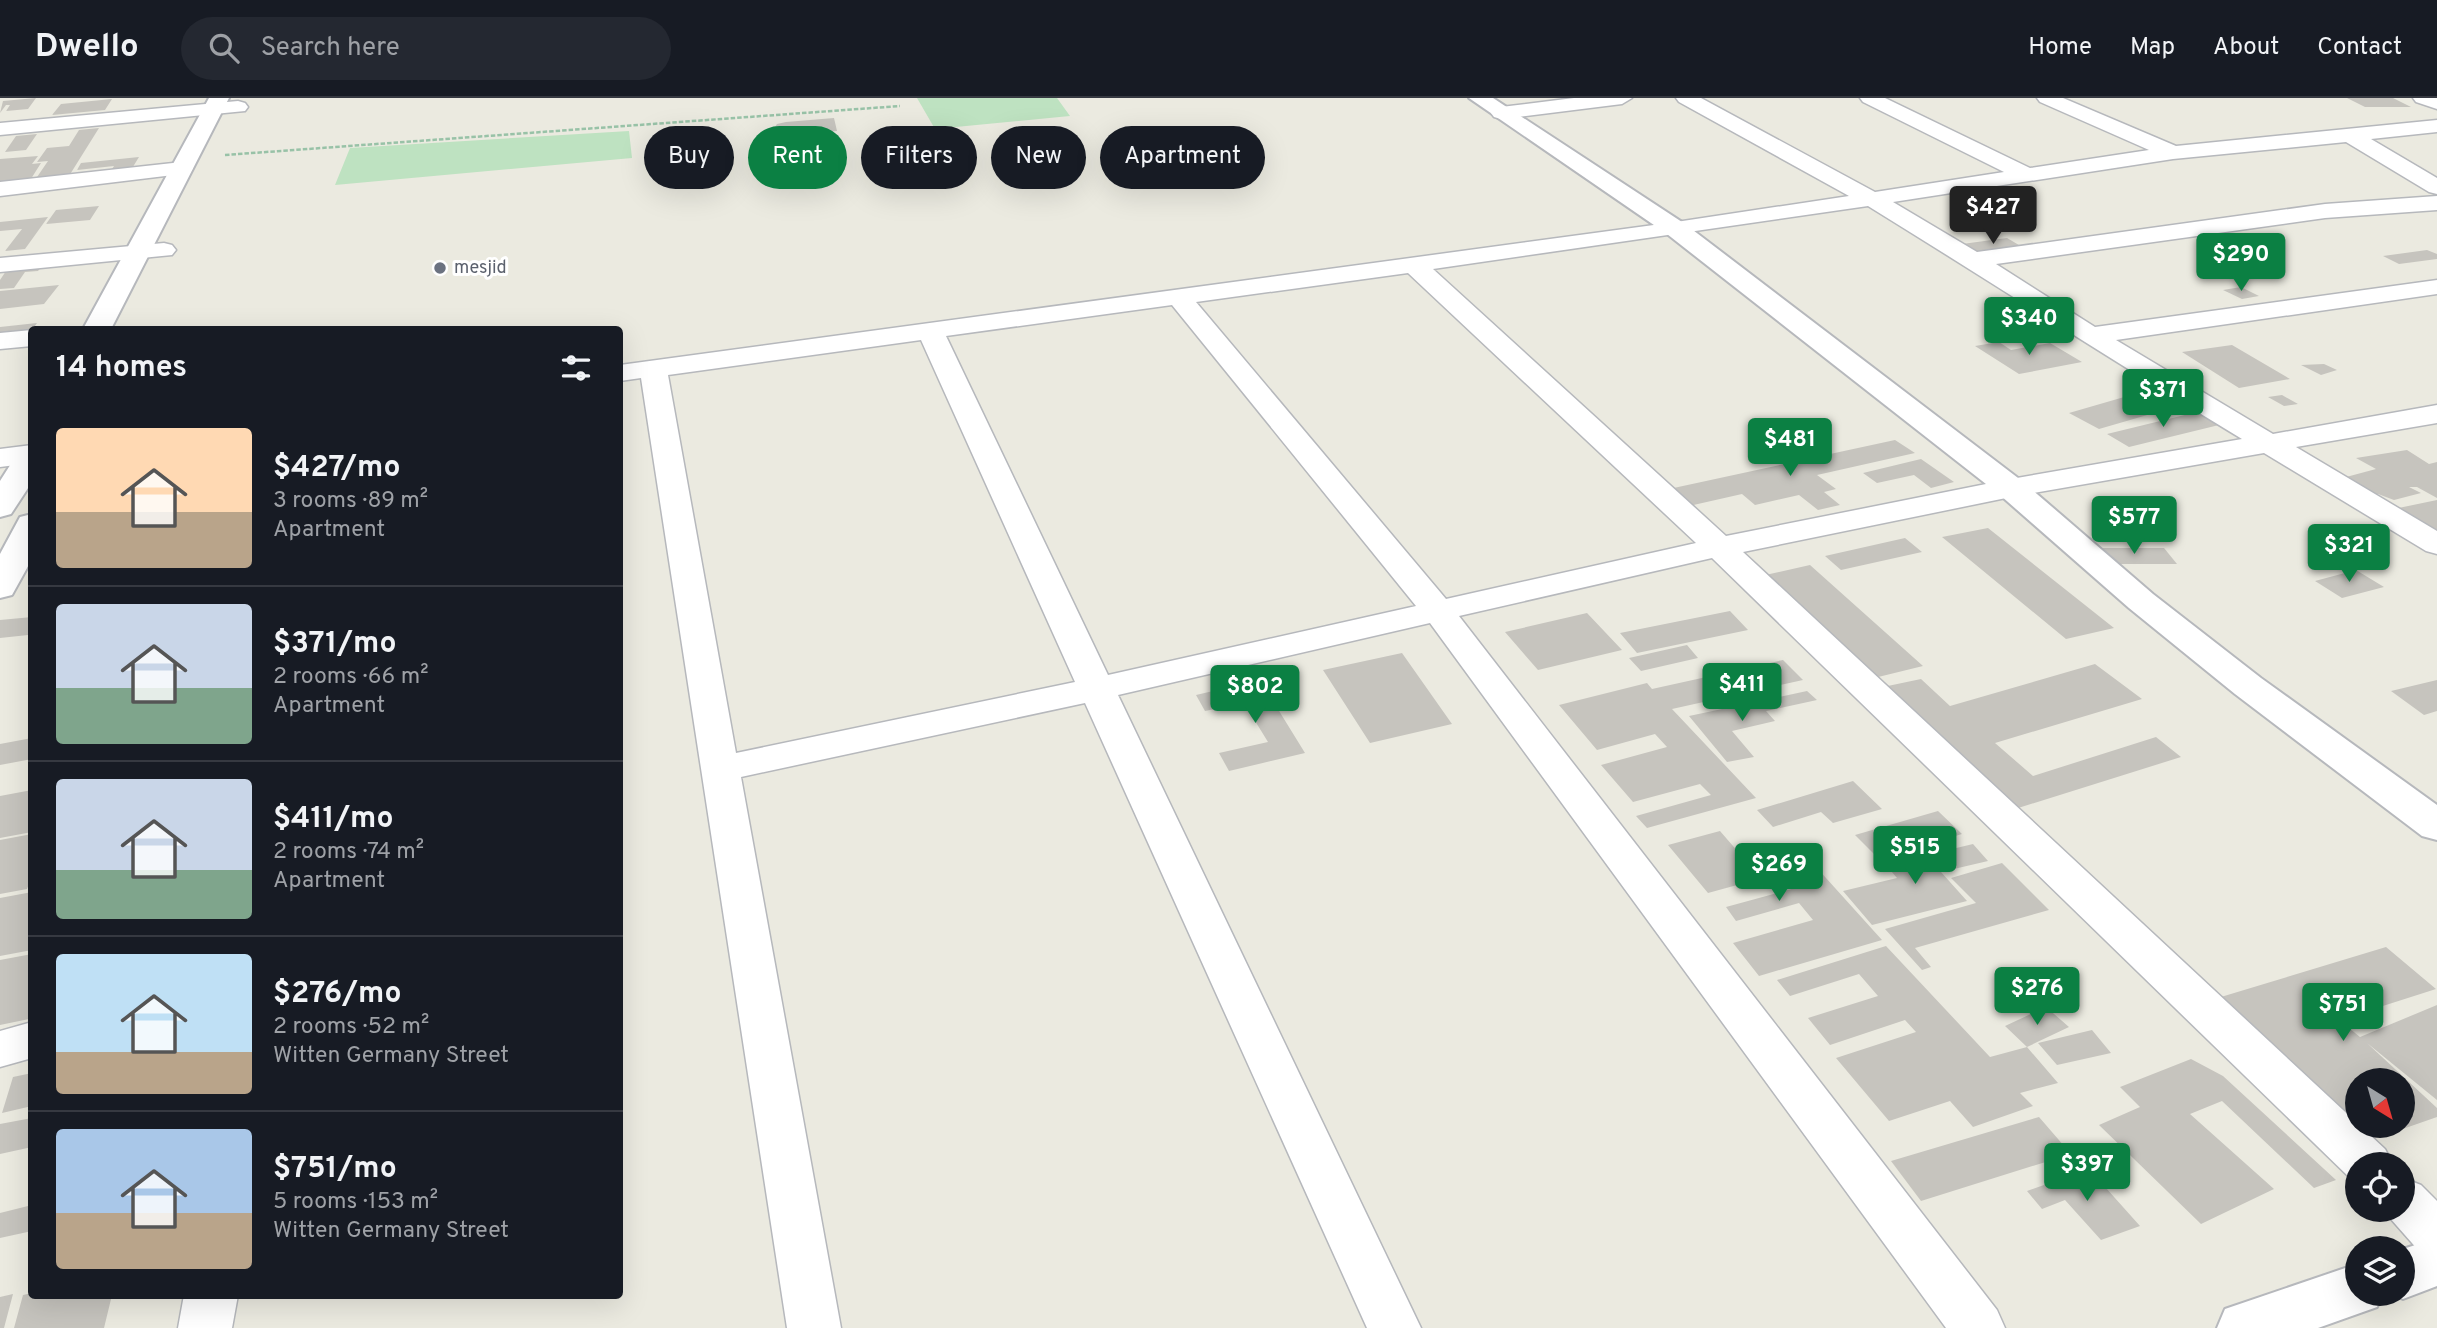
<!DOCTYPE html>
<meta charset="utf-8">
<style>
:root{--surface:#171b24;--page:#242831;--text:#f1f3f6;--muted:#9ea1a6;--line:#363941;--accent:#0b8043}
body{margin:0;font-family:Overpass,sans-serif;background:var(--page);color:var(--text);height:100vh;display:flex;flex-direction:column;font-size:26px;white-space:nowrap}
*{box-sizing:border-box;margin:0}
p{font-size:23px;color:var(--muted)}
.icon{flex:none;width:38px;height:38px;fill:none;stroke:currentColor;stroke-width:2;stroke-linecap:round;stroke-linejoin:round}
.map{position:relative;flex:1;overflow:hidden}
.details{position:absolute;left:28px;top:228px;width:595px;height:973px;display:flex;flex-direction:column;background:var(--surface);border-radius:7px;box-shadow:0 7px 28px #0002}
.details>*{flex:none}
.banner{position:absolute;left:644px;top:28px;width:665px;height:63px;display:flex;gap:14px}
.needle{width:46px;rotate:143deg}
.buttons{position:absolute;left:2345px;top:970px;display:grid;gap:14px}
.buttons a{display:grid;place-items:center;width:70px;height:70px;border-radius:50%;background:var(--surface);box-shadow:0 7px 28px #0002;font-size:35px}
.price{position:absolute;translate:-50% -60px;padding:0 16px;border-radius:7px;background:var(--accent);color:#fff;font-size:23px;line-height:46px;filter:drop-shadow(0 2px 4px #0008)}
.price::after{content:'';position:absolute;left:50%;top:42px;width:21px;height:16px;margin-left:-10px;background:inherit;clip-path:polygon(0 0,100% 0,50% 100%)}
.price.active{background:#222;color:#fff}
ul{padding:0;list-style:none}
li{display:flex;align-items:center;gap:21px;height:175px;padding:0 28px}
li+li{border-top:2px solid var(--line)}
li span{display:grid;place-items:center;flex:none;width:196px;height:140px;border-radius:7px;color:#555}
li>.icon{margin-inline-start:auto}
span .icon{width:84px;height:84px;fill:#fffc;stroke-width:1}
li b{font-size:30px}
h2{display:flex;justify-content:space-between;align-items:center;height:84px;padding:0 28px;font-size:30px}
.pill{padding:0 24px;border-radius:32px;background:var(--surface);box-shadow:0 7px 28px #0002;font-size:24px;line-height:63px}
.pill.active{background:var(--accent);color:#fff}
header{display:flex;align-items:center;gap:42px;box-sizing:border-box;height:98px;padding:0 35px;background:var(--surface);border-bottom:2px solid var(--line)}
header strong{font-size:33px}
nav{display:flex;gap:38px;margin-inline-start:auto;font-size:24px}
.search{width:490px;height:63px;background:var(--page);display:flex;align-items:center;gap:18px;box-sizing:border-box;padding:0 24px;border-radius:38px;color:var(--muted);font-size:26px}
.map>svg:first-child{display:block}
</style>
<header>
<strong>Dwello</strong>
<div class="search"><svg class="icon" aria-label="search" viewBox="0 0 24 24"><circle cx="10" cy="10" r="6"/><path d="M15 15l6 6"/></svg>Search here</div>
<nav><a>Home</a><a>Map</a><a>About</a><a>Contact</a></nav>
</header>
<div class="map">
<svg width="2437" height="1230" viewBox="0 0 2437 1230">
<rect width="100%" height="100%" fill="#ebeae0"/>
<path fill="#bee2c1" d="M 917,0 L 1057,0 L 1070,18 L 935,31 Z
M 629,33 L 632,60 L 335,87 L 350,50 Z"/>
<path fill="#c6c4be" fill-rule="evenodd" d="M 36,0 L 28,11 L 6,13 L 10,7 L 6,7 L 0,15 L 3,3 Z
M 2347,0 L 2393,0 L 2411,9 L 2365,9 Z
M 112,1 L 105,12 L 52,17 L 61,6 Z
M 834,20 L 837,33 L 790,37 L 779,36 L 773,32 L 777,26 L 786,24 Z
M 99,30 L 69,78 L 35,82 L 48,63 L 37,64 L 47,50 L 69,48 L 79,32 Z
M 37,36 L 26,52 L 5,54 L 16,38 Z
M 38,58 L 32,66 L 41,65 L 29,84 L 0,87 L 0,61 Z
M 139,59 L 131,72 L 110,74 L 114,68 L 77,72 L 81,65 Z
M 99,108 L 90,122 L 46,126 L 56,112 Z
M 48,119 L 25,151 L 5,153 L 22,131 L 0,133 L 0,124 Z
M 2007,140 L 2024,150 L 1979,157 L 1962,146 Z
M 2427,152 L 2437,156 L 2437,161 L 2399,166 L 2383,158 Z
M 45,164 L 38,173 L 25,174 L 14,190 L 0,191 L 0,182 L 10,167 Z
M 59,187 L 44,206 L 0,211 L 0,193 Z
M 2241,189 L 2259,198 L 2242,201 L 2223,192 Z
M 37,225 L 32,232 L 0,235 L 0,229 Z
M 1999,244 L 2011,252 L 2050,245 L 2082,264 L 2019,276 L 1975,248 Z
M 2232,247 L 2290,281 L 2239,290 L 2182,254 Z
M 2324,266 L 2337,272 L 2321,277 L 2301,267 Z
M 2138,295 L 2168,311 L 2099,331 L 2069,315 Z
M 2282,297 L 2298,306 L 2284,308 L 2268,299 Z
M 2197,314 L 2219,327 L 2129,349 L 2107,336 Z
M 1895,342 L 1915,355 L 1817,377 L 1836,391 L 1824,394 L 1840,407 L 1818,412 L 1799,397 L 1755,407 L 1742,396 L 1689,408 L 1669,391 Z
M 2407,352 L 2429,366 L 2437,364 L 2437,400 L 2417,389 L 2409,389 L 2421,395 L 2394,402 L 2378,396 L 2366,399 L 2335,382 L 2376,371 L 2356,360 Z
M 1921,361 L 1954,384 L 1931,390 L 1914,377 L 1877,385 L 1863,375 Z
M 2437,402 L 2437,431 L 2425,434 L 2389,412 Z
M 1988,430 L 2114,530 L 2066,541 L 1942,439 Z
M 1905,440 L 1922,454 L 1841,472 L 1825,458 Z
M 2092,450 L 2164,450 L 2177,466 L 2103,466 Z
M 1810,467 L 1923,568 L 1870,581 L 1761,478 Z
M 2356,472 L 2384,489 L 2342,500 L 2315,483 Z
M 1730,513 L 1748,532 L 1637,555 L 1620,535 Z
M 1587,515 L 1622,552 L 1538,572 L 1505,534 Z
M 32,519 L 32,530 L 28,537 L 0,540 L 0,522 Z
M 1687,547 L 1698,560 L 1641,573 L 1629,560 Z
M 1402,555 L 1452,626 L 1370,645 L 1323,572 Z
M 1783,562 L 1803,582 L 1672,611 L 1756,700 L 1647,730 L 1636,718 L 1711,697 L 1700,686 L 1633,704 L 1601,667 L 1667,649 L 1655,636 L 1597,652 L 1559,607 L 1647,585 L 1652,591 Z
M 2095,566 L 2142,601 L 1995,645 L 2033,678 L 2156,639 L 2181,659 L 2015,711 L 1883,589 L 1921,581 L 1950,608 Z
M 1260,582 L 1305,655 L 1229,673 L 1219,655 L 1268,644 L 1244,605 L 1205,613 L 1196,597 Z
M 2437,582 L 2437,613 L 2424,617 L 2391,593 Z
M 1807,593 L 1817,602 L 1766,613 L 1775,623 L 1732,633 L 1754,659 L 1727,664 L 1689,618 Z
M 32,640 L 32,661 L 0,667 L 0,646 Z
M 1853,683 L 1882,711 L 1833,725 L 1821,714 L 1773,729 L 1757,712 Z
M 32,692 L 32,734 L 0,740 L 0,698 Z
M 1938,713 L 1962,736 L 1879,761 L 1855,737 Z
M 1720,733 L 1746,763 L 1798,749 L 1882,842 L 1759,878 L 1733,845 L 1813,822 L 1799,805 L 1736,823 L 1726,809 L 1795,790 L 1781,775 L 1708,795 L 1668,747 Z
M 32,736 L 32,779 L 27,791 L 0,796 L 0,742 Z
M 1973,746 L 1988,763 L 1941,774 L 1967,803 L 1872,827 L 1843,793 L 1897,780 L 1886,767 Z
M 2002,765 L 2049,812 L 1915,850 L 1931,869 L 1922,872 L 1885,831 L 1976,805 L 1951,780 Z
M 32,794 L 32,852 L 0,858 L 0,800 Z
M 1886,848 L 1990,959 L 2027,949 L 2058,985 L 2020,995 L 2033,1008 L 1973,1029 L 1950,1003 L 1889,1023 L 1836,960 L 1916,934 L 1905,922 L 1830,947 L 1808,920 L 1878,898 L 1859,876 L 1790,898 L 1777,882 Z
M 2386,849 L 2436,891 L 2339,922 L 2360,939 L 2437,907 L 2437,1002 L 2367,945 L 2437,1010 L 2437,1019 L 2351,1049 L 2201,905 ZM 2357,982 L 2403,982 L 2403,1027 L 2357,1027 Z
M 32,856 L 29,921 L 0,927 L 0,862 Z
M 2046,909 L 2069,929 L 2027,949 L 2005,928 Z
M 2092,932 L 2111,955 L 2057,967 L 2038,945 Z
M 2191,961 L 2223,978 L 2336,1082 L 2314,1090 L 2222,1003 L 2190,1016 L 2274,1091 L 2201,1126 L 2099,1027 L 2140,1009 L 2120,989 Z
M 32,975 L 32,1008 L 2,1015 L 13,979 Z
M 2039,1019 L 2071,1056 L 1921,1103 L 1891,1063 Z
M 32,1020 L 32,1049 L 0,1056 L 0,1026 Z
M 2089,1071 L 2140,1128 L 2101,1142 L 2065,1102 L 2042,1111 L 2027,1093 Z
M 32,1107 L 32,1133 L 0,1140 L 0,1115 Z
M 32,1195 L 32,1197 L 112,1197 L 104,1230 L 14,1230 L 23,1197 Z
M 13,1196 L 4,1230 L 0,1230 L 0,1199 Z"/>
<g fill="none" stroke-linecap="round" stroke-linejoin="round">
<g stroke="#b6b8bc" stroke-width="3">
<path id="minor" d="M 1574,0 L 1632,0 L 1622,6 L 1501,21 L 1494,19 L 1491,15 L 1494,11 L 1501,9 Z
M 1676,0 L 1701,0 L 1875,94 L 2004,74 L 1863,4 L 1860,0 L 1885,0 L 2030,70 L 2149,52 L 2040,4 L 2037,0 L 2063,0 L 2176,48 L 2437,22 L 2437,34 L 2371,41 L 2437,80 L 2437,96 L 2429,94 L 2346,44 L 2173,61 L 1893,104 L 1977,154 L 2325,106 L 2437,98 L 2437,112 L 2325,120 L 1996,166 L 2095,229 L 2437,182 L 2437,196 L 2116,242 L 2273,336 L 2437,307 L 2437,325 L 2296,349 L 2437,433 L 2437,456 L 2426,453 L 2264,355 L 2011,399 L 1743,454 L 2385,1051 L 2393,1066 L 2357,1066 L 2357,1083 L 2351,1081 L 1712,460 L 1459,518 L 1997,1212 L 2005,1230 L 1946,1230 L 1430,525 L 1118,597 L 1421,1230 L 1367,1230 L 1085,605 L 741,679 L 841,1230 L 787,1230 L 641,280 L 620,283 L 620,267 L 1676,124 L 1849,98 L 1679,4 ZM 1868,108 C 1993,185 2116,265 2242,341 L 2011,381 L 1726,438 L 1433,171 ZM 1408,175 L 1696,445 L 1446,501 L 1196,204 ZM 1172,207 L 1416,508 L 1108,577 L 946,238 ZM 921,242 L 1075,584 L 736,655 L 668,277 Z
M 2413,0 L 2437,0 L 2437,11 L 2416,4 Z
M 238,3 L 245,5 L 248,9 L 245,13 L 0,37 L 0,25 Z
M 182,64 L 190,65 L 193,70 L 190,75 L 0,98 L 0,84 Z
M 164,145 L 172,147 L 176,152 L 172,157 L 0,174 L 0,160 Z
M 32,232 L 32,248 L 0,251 L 0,235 Z
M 32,347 L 32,365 L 0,369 L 0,351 Z
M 32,924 L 32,960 L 0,969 L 0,933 Z
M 2403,1080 L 2421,1087 L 2437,1103 L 2437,1160 L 2419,1153 L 2382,1111 L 2403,1111 Z
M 184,1197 L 238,1197 L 232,1230 L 178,1230 Z"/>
</g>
<g stroke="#b6b8bc" stroke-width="4">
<path id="tertiary" d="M 209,0 L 229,0 L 111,231 L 83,231 Z
M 1469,0 L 1493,0 L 1685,126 L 2022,383 L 2153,496 L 2261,580 L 2437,707 L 2437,742 L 2422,738 L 2235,596 L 2129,510 L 2000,397 L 1667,136 Z
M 32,348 L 32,384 L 11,416 L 0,419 L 0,383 L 21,350 Z
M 32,416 L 32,461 L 12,497 L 0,500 L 0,456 L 20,419 Z
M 2437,1140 L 2437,1188 L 2403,1201 L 2388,1195 L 2403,1195 L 2403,1151 Z
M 2357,1166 L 2357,1195 L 2383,1195 L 2377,1209 L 2318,1230 L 2217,1230 L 2225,1211 Z"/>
</g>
<path stroke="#98c2a7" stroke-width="2.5" stroke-dasharray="4.5 2" stroke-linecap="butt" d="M 225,57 L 900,8"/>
<use href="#minor" fill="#fff" fill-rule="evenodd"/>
<use href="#tertiary" fill="#fff" fill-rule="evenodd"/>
</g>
<circle fill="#6b7280" stroke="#fff" stroke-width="2.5" cx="440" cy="170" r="7"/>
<g text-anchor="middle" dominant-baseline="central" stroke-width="6" stroke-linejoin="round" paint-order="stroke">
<g font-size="18" fill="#5b616d" stroke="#fff" text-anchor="start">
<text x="454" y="170">mesjid</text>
</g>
</g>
</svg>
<div class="buttons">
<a><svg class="needle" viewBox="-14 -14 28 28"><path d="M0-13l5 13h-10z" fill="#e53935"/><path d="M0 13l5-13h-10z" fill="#9ea1a6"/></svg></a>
<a><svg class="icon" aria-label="locate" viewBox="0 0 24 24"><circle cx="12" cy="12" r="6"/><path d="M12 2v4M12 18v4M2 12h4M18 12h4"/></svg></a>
<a><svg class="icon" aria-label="layers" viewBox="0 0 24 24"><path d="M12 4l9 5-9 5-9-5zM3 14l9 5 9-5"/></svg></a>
</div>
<b class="price active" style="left:1993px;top:148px">$427</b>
<b class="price" style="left:2241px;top:195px">$290</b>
<b class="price" style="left:2029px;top:259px">$340</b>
<b class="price" style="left:2163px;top:331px">$371</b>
<b class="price" style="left:1790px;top:380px">$481</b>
<b class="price" style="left:2134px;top:458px">$577</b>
<b class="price" style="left:2349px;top:486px">$321</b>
<b class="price" style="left:1742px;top:625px">$411</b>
<b class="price" style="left:1255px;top:627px">$802</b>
<b class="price" style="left:1915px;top:788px">$515</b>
<b class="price" style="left:1779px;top:805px">$269</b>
<b class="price" style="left:2037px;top:929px">$276</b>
<b class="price" style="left:2343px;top:945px">$751</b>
<b class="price" style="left:2087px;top:1105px">$397</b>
<div class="banner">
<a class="pill">Buy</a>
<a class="pill active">Rent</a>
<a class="pill">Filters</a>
<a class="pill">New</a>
<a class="pill">Apartment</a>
</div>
<section class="details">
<h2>14 homes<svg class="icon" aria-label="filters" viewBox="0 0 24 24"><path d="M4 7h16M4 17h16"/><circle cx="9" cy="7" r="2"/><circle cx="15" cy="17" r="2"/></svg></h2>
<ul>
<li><span style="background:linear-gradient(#ffd9b3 60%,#b9a48a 0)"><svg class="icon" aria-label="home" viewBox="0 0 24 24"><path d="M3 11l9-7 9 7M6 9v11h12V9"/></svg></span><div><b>$427/mo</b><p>3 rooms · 89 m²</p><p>Apartment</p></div></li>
<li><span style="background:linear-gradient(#c9d6e8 60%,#7fa58c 0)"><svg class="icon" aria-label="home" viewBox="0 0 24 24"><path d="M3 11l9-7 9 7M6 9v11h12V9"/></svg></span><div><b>$371/mo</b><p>2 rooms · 66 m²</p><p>Apartment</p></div></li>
<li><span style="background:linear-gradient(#c9d6e8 65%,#7fa58c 0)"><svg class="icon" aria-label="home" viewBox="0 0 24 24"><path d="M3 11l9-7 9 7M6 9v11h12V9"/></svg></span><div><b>$411/mo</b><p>2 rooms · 74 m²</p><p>Apartment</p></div></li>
<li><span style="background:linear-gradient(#bfe0f5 70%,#b9a48a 0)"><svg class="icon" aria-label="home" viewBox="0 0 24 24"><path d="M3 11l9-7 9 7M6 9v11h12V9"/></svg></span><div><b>$276/mo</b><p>2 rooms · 52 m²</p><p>Witten Germany Street</p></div></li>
<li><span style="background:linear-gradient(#a9c7e8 60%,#b9a48a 0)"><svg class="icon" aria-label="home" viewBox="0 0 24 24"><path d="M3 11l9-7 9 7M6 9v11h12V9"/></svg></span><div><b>$751/mo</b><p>5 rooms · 153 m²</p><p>Witten Germany Street</p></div></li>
</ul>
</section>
</div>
